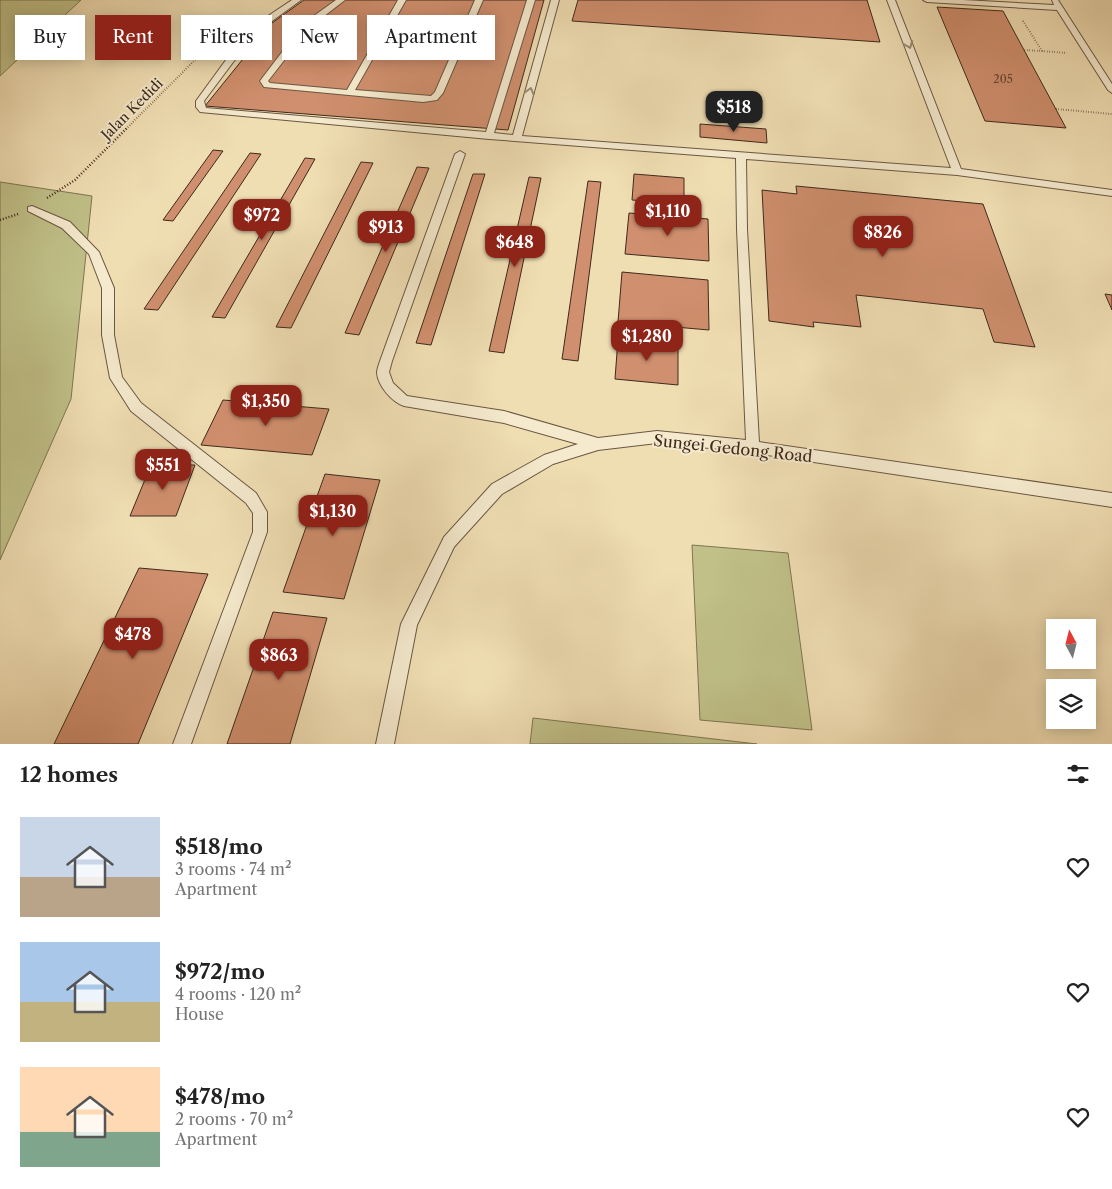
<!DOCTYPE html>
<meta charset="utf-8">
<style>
:root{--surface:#fff;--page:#f2f2f2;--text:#222;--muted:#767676;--accent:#8f2418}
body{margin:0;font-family:"Libre Caslon Text",serif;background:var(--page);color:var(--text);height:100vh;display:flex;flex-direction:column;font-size:19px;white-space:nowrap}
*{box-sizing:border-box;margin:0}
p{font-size:16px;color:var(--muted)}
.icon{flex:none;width:28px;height:28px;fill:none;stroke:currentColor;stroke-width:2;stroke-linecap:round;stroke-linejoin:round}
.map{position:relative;height:744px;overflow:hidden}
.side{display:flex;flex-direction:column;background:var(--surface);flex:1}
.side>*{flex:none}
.guide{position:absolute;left:15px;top:15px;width:500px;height:45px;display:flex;gap:10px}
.needle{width:32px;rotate:353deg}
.fabs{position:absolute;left:1046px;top:619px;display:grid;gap:10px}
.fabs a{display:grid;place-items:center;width:50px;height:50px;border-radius:0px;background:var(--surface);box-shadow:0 2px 12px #0003;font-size:25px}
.price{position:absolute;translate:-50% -42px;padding:0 11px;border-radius:10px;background:var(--accent);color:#fff;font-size:16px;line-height:32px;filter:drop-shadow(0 1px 2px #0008)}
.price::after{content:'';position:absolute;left:50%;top:30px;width:15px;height:11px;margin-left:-8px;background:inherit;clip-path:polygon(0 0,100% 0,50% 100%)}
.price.current{background:#222;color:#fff}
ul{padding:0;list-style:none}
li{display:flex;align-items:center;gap:15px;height:125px;padding:0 20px}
li span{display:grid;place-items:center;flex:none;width:140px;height:100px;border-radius:0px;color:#555}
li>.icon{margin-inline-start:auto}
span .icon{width:60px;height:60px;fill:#fffc;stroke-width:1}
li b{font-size:21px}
h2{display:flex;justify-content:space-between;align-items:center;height:60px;padding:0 20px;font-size:21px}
.chip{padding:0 18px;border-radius:0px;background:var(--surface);box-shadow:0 2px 12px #0003;font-size:18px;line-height:45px}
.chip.current{background:var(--accent);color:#fff}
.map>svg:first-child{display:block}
</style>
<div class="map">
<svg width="1112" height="744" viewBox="0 0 1112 744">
<rect width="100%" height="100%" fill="#f0deb3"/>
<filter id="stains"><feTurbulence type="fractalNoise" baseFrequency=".004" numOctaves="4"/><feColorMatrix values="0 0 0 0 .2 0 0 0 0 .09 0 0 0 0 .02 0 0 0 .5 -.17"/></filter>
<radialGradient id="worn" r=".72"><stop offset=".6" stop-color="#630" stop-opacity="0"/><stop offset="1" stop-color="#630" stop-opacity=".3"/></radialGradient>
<path fill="#c0c088" stroke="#7f7552" d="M 0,0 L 81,0 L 0,76 Z
M 0,182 L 92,196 L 71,399 L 0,560 Z
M 692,545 L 788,553 L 812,730 L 700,720 Z
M 533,718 L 757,744 L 530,744 Z"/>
<path fill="#d08f6e" stroke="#3e2a1c" d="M 304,0 L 544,0 L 508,130 L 205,106 L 272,23 Z
M 578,0 L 867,0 L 880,42 L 572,21 Z
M 937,7 L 1003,11 L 1066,128 L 985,121 Z
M 700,124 L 766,129 L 767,143 L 700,137 Z
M 213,150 L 223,151 L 173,221 L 163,220 Z
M 250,153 L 261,154 L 158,310 L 144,309 Z
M 305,158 L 315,159 L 225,318 L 212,317 Z
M 361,162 L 373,163 L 291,328 L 276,327 Z
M 417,167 L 429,168 L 359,335 L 345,333 Z
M 473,174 L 485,174 L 431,345 L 416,343 Z
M 634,174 L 684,178 L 684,204 L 632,200 Z
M 529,177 L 541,178 L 504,353 L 489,351 Z
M 588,181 L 601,182 L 578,361 L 562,359 Z
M 796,186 L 983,204 L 1035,347 L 994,342 L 983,309 L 856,295 L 861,327 L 813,322 L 814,327 L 769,321 L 762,190 L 797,194 Z
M 629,213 L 708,219 L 709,261 L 625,254 Z
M 622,272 L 708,280 L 709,330 L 618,322 Z
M 1105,294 L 1112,295 L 1112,310 Z
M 618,339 L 678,345 L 678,385 L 615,379 Z
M 223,400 L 329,409 L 312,455 L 201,445 Z
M 151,465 L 195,465 L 176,516 L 130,516 Z
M 325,474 L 380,480 L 344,599 L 283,592 Z
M 139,568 L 208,574 L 138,744 L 54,744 Z
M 273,612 L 327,618 L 290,744 L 227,744 Z"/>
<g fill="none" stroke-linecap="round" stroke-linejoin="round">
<g stroke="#6a5742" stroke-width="2">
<path id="service" d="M 292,0 L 301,0 L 268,24 L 237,57 L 204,101 L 206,108 L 486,132 L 527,0 L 535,0 L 494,133 L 513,135 L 551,0 L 559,0 L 522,136 L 951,168 L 887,0 L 895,0 L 961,169 L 1112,190 L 1112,196 L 957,175 L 746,159 L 747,229 L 759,442 L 1112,493 L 1112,507 L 741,451 L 657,443 L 598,450 L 553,464 L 502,494 L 454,547 L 417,625 L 394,744 L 376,744 L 401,624 L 444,537 L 492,484 L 544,455 L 578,444 L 504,423 L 404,406 C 392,402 378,386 377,373 C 377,369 379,364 380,361 L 455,154 L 460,151 L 465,154 L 392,361 L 389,372 L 393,383 L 407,396 L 504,411 L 598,438 L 657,431 L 746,440 L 737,229 L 736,158 L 489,139 L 200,112 L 196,107 L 196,101 L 231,53 L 262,20 Z
M 336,0 L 345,0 L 310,27 L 268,81 L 270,83 L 347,90 L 398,0 L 406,0 L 355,90 L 431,96 L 435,92 L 475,0 L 483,0 L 443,93 L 437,100 L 423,102 L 264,87 L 260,81 L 304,23 Z
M 923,0 L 963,0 L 1054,5 L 1052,0 L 1058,0 L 1112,84 L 1112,93 L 1108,90 L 1057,10 L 927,2 Z
M 32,206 L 70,222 L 99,252 L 114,288 L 114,335 L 122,377 L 141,403 L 256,493 L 267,512 L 267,532 L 191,744 L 173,744 L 253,532 L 253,513 L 246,503 L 131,411 L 110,378 L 102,335 L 102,288 L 89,254 L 62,228 L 28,211 L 28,207 Z"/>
</g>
<path stroke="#3e2a1c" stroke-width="2" stroke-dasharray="0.5 2" stroke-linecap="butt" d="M 1023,21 L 1042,51 L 1023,50
M 1042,51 L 1067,53
M 1056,109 L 1112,114
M 126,129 L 220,35 L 239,21"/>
<path stroke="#3e2a1c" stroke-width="2.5" stroke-dasharray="1 2" stroke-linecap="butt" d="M 47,198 L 75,180 L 127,128
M 0,220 L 18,214"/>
<use href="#service" fill="#f5eace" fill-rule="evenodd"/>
</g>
<defs><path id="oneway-chevron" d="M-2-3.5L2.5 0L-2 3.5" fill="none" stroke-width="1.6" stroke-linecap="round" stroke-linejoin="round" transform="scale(1.25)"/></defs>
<g stroke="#9a8a75">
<use href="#oneway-chevron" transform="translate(909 45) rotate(69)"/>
<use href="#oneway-chevron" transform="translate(530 91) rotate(-74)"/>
</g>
<g text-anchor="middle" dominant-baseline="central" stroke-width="4" stroke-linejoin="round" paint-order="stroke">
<g font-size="11" fill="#624330">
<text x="1003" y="79">205</text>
</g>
<g font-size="14" fill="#3e2a1c" stroke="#f5eace">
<text transform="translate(132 109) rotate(-45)">Jalan Kedidi</text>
</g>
<g font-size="16" fill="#3e2a1c" stroke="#f5eace">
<text transform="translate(733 448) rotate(6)">Sungei Gedong Road</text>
</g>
</g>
<rect width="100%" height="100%" filter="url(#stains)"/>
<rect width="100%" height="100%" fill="url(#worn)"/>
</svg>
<div class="fabs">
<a><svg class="needle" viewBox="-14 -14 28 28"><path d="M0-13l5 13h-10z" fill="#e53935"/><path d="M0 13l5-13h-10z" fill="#767676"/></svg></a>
<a><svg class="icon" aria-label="layers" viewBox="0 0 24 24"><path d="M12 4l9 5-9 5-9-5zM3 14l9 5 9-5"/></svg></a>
</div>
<b class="price current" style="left:734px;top:133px">$518</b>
<b class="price" style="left:668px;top:237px">$1,110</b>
<b class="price" style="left:262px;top:241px">$972</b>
<b class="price" style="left:386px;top:253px">$913</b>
<b class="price" style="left:883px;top:258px">$826</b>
<b class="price" style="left:515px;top:268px">$648</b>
<b class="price" style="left:647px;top:362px">$1,280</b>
<b class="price" style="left:266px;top:427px">$1,350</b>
<b class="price" style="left:163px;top:491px">$551</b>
<b class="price" style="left:333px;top:537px">$1,130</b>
<b class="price" style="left:133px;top:660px">$478</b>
<b class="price" style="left:279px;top:681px">$863</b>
<div class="guide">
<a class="chip">Buy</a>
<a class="chip current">Rent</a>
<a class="chip">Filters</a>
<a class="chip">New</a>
<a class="chip">Apartment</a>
</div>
</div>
<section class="side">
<h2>12 homes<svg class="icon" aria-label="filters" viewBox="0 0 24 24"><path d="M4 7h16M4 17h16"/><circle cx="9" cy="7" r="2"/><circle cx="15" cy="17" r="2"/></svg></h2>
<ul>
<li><span style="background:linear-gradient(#c9d6e8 60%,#b9a48a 0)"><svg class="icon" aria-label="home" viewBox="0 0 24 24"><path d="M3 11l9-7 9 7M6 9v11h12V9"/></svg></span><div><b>$518/mo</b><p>3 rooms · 74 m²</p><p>Apartment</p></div><svg class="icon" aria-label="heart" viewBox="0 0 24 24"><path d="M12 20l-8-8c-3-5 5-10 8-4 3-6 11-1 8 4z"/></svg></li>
<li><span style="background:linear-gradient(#a9c7e8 60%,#c2b280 0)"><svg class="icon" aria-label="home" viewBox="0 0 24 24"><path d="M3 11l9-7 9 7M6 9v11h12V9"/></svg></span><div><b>$972/mo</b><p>4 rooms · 120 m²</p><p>House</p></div><svg class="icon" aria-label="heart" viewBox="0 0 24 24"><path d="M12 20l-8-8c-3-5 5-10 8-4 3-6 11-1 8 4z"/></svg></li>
<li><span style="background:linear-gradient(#ffd9b3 65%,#7fa58c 0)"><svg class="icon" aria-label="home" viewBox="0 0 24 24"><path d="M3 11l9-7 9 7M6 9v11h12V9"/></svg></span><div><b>$478/mo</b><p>2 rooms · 70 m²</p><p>Apartment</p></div><svg class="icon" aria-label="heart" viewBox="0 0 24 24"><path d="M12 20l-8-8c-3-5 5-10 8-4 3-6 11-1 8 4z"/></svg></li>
</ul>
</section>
